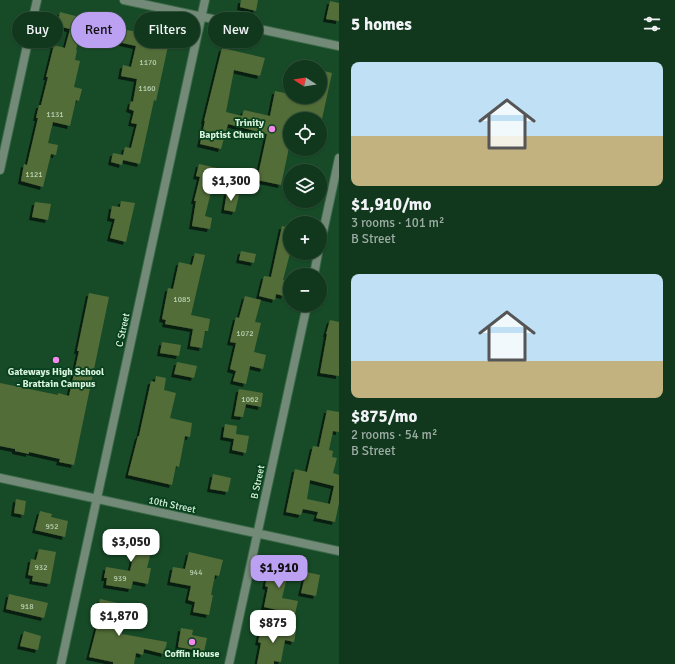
<!DOCTYPE html>
<meta charset="utf-8">
<style>
:root{--surface:#11381d;--page:#1e432a;--text:#f1f3f6;--muted:#9caca4;--line:#30523b;--accent:#bca0f2}
body{margin:0;font-family:Signika,sans-serif;background:var(--page);color:var(--text);height:100vh;display:flex;flex-direction:column;font-size:15px;white-space:nowrap}
*{box-sizing:border-box;margin:0}
p{font-size:13px;color:var(--muted)}
.icon{flex:none;width:22px;height:22px;fill:none;stroke:currentColor;stroke-width:2;stroke-linecap:round;stroke-linejoin:round}
.map{position:relative;flex:1;overflow:hidden}
.drawer{display:flex;flex-direction:column;background:var(--surface);width:336px}
.drawer>*{flex:none}
.top-card{position:absolute;left:12px;top:12px;width:267px;height:36px;display:flex;gap:8px}
.needle{width:26px;rotate:282deg}
.buttons{position:absolute;left:283px;top:60px;display:grid;gap:8px}
.buttons a{display:grid;place-items:center;width:44px;height:44px;border-radius:50%;background:var(--surface);box-shadow:0 1px 3px #0004,0 0 0 1px var(--line);font-size:20px}
.price{position:absolute;translate:-50% -34px;padding:0 9px;border-radius:8px;background:#fff;color:#222;font-size:13px;line-height:26px;filter:drop-shadow(0 1px 2px #0008)}
.price::after{content:'';position:absolute;left:50%;top:24px;width:12px;height:9px;margin-left:-6px;background:inherit;clip-path:polygon(0 0,100% 0,50% 100%)}
.price.selected{background:var(--accent);color:#111}
ul{padding:0;list-style:none}
li{display:grid;align-content:center;gap:8px;height:212px;padding:0 12px}
li span{display:grid;place-items:center;height:124px;border-radius:8px;color:#555}
li>.icon{margin-inline-start:auto}
span .icon{width:72px;height:72px;fill:#fffc;stroke-width:1}
li b{font-size:17px}
h2{display:flex;justify-content:space-between;align-items:center;height:48px;padding:0 12px;font-size:17px}
.pill{padding:0 14px;border-radius:18px;background:var(--surface);box-shadow:0 1px 3px #0004,0 0 0 1px var(--line);font-size:14px;line-height:36px}
.pill.selected{background:var(--accent);color:#111}
main{display:flex;flex:1;min-height:0}
.map>svg:first-child{display:block}
</style>
<main>
<div class="map">
<svg width="339" height="664" viewBox="0 0 339 664">
<defs>
<filter id="shadow"><feDropShadow dx="-3" dy="3" stdDeviation="0" flood-color="#0009"/></filter>
</defs>
<rect width="100%" height="100%" fill="#174b27"/>
<path fill="#536d39" fill-rule="evenodd" filter="url(#shadow)" d="M 241,0 L 258,0 L 256,11 L 240,7 Z
M 330,1 L 339,3 L 339,21 L 326,19 Z
M 60,12 L 83,18 L 76,50 L 77,50 L 75,60 L 80,61 L 74,87 L 82,89 L 79,101 L 76,100 L 70,126 L 53,122 L 48,143 L 58,145 L 56,155 L 51,154 L 43,187 L 21,181 L 24,164 L 27,165 L 38,118 L 36,118 L 39,105 L 41,105 L 48,77 L 46,77 L 54,45 L 65,48 L 70,29 L 57,26 Z
M 139,27 L 149,30 L 148,33 L 170,37 L 156,101 L 154,100 L 140,164 L 123,160 L 122,165 L 111,162 L 113,153 L 123,155 L 125,147 L 131,148 L 137,124 L 131,123 L 134,111 L 129,109 L 131,101 L 133,102 L 137,79 L 121,76 L 123,65 L 131,67 L 136,46 L 118,42 L 121,29 L 138,32 Z
M 222,48 L 265,58 L 260,76 L 234,70 L 226,112 L 242,116 L 244,110 L 270,116 L 275,91 L 290,94 L 290,97 L 320,97 L 320,70 L 332,73 L 322,119 L 290,119 L 290,143 L 281,185 L 257,180 L 267,134 L 228,124 L 221,149 L 200,144 L 205,121 L 204,121 Z
M 199,164 L 217,168 L 205,216 L 212,218 L 210,229 L 192,226 L 196,201 L 194,201 L 200,177 L 196,176 Z
M 227,192 L 239,195 L 235,212 L 224,210 Z
M 121,201 L 135,203 L 126,242 L 110,238 L 115,219 L 110,218 L 112,206 L 120,207 Z
M 35,202 L 51,204 L 48,220 L 32,217 Z
M 282,226 L 290,228 L 290,253 L 283,280 L 287,281 L 284,296 L 276,294 L 275,300 L 259,296 L 264,276 L 271,277 Z
M 241,251 L 256,254 L 254,263 L 239,260 Z
M 195,253 L 205,255 L 191,315 L 210,319 L 208,331 L 205,331 L 202,348 L 190,346 L 193,329 L 165,324 L 166,320 L 162,319 L 168,288 L 173,289 L 179,262 L 192,265 Z
M 89,293 L 109,297 L 74,465 L 59,462 L 60,459 L 29,452 L 29,454 L 15,451 L 15,449 L 0,446 L 0,383 L 58,395 L 58,393 L 69,396 L 79,351 L 77,351 Z
M 245,296 L 261,300 L 255,322 L 261,323 L 254,352 L 266,355 L 263,369 L 250,366 L 246,384 L 233,381 L 236,371 L 230,369 L 236,343 L 230,342 L 236,317 L 239,318 Z
M 330,320 L 339,322 L 339,376 L 320,373 L 327,334 L 326,334 Z
M 162,342 L 181,345 L 179,356 L 160,353 Z
M 177,362 L 197,366 L 194,378 L 174,374 Z
M 156,376 L 166,378 L 164,390 L 176,393 L 170,418 L 192,423 L 190,437 L 185,436 L 179,467 L 176,466 L 172,485 L 128,475 L 138,436 L 139,436 L 151,381 L 155,382 Z
M 239,389 L 263,393 L 261,407 L 246,404 L 243,417 L 234,416 Z
M 327,410 L 339,412 L 339,432 L 333,431 L 329,450 L 333,451 L 332,457 L 337,458 L 333,473 L 339,475 L 339,503 L 335,522 L 316,518 L 318,512 L 303,509 L 301,515 L 286,512 L 295,469 L 307,472 L 313,446 L 319,447 ZM 310,480 L 334,486 L 330,504 L 307,499 Z
M 225,424 L 237,426 L 236,434 L 249,436 L 246,453 L 232,450 L 234,439 L 223,437 Z
M 213,474 L 231,478 L 228,492 L 210,489 Z
M 16,499 L 26,501 L 24,515 L 14,513 Z
M 40,511 L 52,514 L 51,517 L 68,521 L 65,537 L 35,530 Z
M 116,531 L 133,535 L 132,539 L 153,544 L 147,568 L 151,568 L 148,584 L 133,581 L 131,589 L 106,585 L 107,578 L 104,578 L 106,567 L 130,571 L 135,549 L 113,544 Z
M 39,549 L 56,552 L 50,584 L 32,581 L 33,576 L 28,575 L 31,559 L 36,560 Z
M 189,552 L 223,560 L 219,576 L 215,575 L 211,595 L 213,595 L 209,615 L 193,612 L 195,602 L 188,600 L 191,586 L 170,582 L 173,567 L 185,569 Z
M 271,561 L 290,565 L 282,598 L 298,601 L 295,614 L 264,607 L 268,587 L 265,586 Z
M 306,572 L 320,575 L 316,596 L 301,593 Z
M 9,594 L 48,603 L 44,618 L 6,609 Z
M 100,599 L 127,605 L 122,634 L 167,642 L 164,654 L 144,649 L 143,655 L 136,653 L 134,664 L 113,664 L 113,662 L 89,657 L 100,615 L 97,614 Z
M 262,624 L 296,631 L 294,642 L 285,640 L 281,662 L 274,661 L 274,664 L 257,664 L 261,643 L 258,642 Z
M 181,628 L 193,630 L 192,635 L 207,638 L 204,652 L 178,647 Z
M 24,631 L 41,636 L 38,650 L 20,646 Z"/>
<g fill="none" stroke-linecap="round" stroke-linejoin="round">
<g stroke="#3a6948" stroke-width="10">
<path id="minor" d="M 124,0 L 339,46
M 0,170 L 37,0
M 61,664 L 205,0"/>
</g>
<g stroke="#3a6948" stroke-width="10">
<path id="tertiary" d="M 320,246 L 339,158
M 314,275 L 318,253
M 0,478 L 339,551
M 229,664 L 307,305"/>
</g>
<use href="#minor" stroke="#748a78" stroke-width="8"/>
<use href="#tertiary" stroke="#748a78" stroke-width="8"/>
</g>
<g fill="#f688ed" stroke="#09401d" stroke-width="1.5">
<circle cx="272" cy="129" r="4"/>
<circle cx="56" cy="360" r="4"/>
<circle cx="192" cy="642" r="4"/>
</g>
<g text-anchor="middle" dominant-baseline="central" stroke-width="3.5" stroke-linejoin="round" paint-order="stroke">
<g font-size="8" fill="#b7d2b3">
<text x="148" y="62">1170</text>
<text x="147" y="88">1160</text>
<text x="55" y="114">1131</text>
<text x="34" y="174">1121</text>
<text x="182" y="299">1085</text>
<text x="245" y="333">1072</text>
<text x="250" y="399">1062</text>
<text x="52" y="526">952</text>
<text x="41" y="567">932</text>
<text x="196" y="572">944</text>
<text x="120" y="578">939</text>
<text x="27" y="606">918</text>
</g>
<g font-size="10" font-weight="bold" fill="#d8f3dc" stroke="#09401d">
<text x="264" y="123" text-anchor="end">Trinity<tspan x="264" dy="12">Baptist Church</tspan></text>
<text x="56" y="372">Gateways High School<tspan x="56" dy="12">- Brattain Campus</tspan></text>
<text x="192" y="654">Coffin House</text>
</g>
<g font-size="10" fill="#d8f3dc" stroke="#09401d">
<text transform="translate(123 330) rotate(-78)">C Street</text>
<text transform="translate(258 482) rotate(-78)">B Street</text>
<text transform="translate(172 505) rotate(12)">10th Street</text>
</g>
</g>
</svg>
<div class="buttons">
<a><svg class="needle" viewBox="-14 -14 28 28"><path d="M0-13l5 13h-10z" fill="#e53935"/><path d="M0 13l5-13h-10z" fill="#9caca4"/></svg></a>
<a><svg class="icon" aria-label="locate" viewBox="0 0 24 24"><circle cx="12" cy="12" r="6"/><path d="M12 2v4M12 18v4M2 12h4M18 12h4"/></svg></a>
<a><svg class="icon" aria-label="layers" viewBox="0 0 24 24"><path d="M12 4l9 5-9 5-9-5zM3 14l9 5 9-5"/></svg></a>
<a>+</a>
<a>−</a>
</div>
<b class="price" style="left:231px;top:202px">$1,300</b>
<b class="price" style="left:131px;top:563px">$3,050</b>
<b class="price selected" style="left:279px;top:589px">$1,910</b>
<b class="price" style="left:119px;top:637px">$1,870</b>
<b class="price" style="left:273px;top:644px">$875</b>
<div class="top-card">
<a class="pill">Buy</a>
<a class="pill selected">Rent</a>
<a class="pill">Filters</a>
<a class="pill">New</a>
</div>
</div>
<section class="drawer">
<h2>5 homes<svg class="icon" aria-label="filters" viewBox="0 0 24 24"><path d="M4 7h16M4 17h16"/><circle cx="9" cy="7" r="2"/><circle cx="15" cy="17" r="2"/></svg></h2>
<ul>
<li><span style="background:linear-gradient(#bfe0f5 60%,#c2b280 0)"><svg class="icon" aria-label="home" viewBox="0 0 24 24"><path d="M3 11l9-7 9 7M6 9v11h12V9"/></svg></span><div><b>$1,910/mo</b><p>3 rooms · 101 m²</p><p>B Street</p></div></li>
<li><span style="background:linear-gradient(#bfe0f5 70%,#c2b280 0)"><svg class="icon" aria-label="home" viewBox="0 0 24 24"><path d="M3 11l9-7 9 7M6 9v11h12V9"/></svg></span><div><b>$875/mo</b><p>2 rooms · 54 m²</p><p>B Street</p></div></li>
</ul>
</section>
</main>
